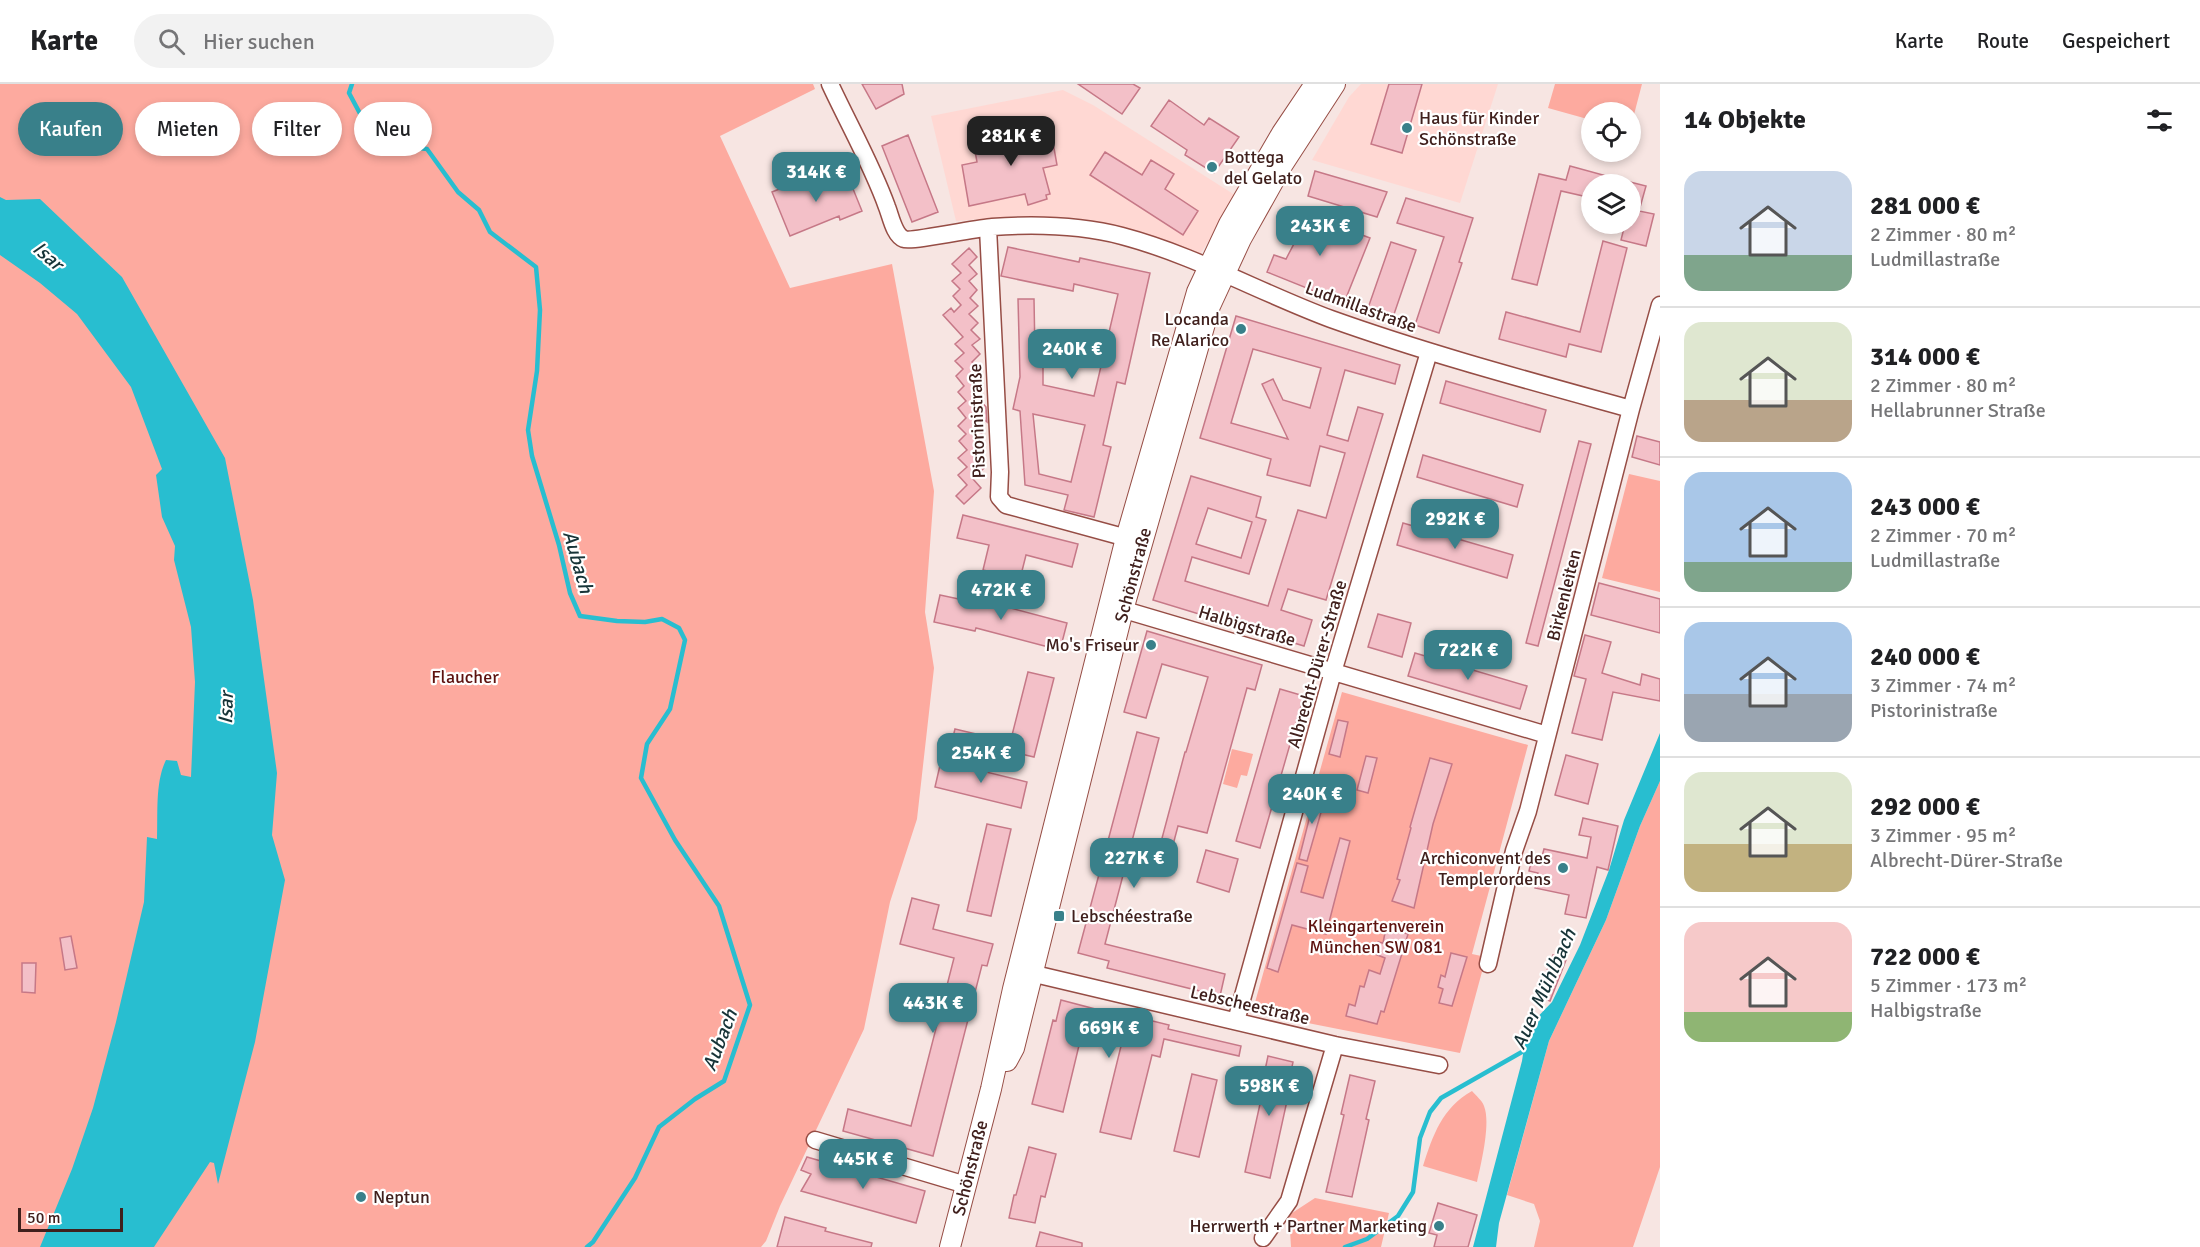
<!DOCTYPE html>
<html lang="de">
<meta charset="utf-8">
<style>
:root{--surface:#fff;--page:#f2f2f2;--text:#202124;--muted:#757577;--line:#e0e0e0;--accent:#39808a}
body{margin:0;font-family:Signika,sans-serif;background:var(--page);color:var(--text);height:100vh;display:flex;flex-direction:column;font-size:22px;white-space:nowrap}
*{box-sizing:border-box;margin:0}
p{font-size:20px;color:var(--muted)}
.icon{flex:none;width:33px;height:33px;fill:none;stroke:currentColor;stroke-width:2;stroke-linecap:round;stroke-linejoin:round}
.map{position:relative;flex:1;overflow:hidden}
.sheet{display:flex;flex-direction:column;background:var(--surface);width:540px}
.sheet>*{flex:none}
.guide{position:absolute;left:18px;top:18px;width:570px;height:54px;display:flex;gap:12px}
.buttons{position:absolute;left:1581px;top:18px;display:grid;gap:12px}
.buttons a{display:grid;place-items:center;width:60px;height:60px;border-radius:50%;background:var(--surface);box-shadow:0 3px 9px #0003;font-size:30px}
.scale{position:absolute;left:18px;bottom:15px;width:105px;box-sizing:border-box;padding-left:6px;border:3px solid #40201d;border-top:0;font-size:16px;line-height:21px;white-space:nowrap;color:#40201d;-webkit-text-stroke:4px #fff;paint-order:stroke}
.price{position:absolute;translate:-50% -51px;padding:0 14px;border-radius:12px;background:var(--accent);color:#fff;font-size:20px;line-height:39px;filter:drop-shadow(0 2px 3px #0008)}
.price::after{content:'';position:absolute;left:50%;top:36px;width:18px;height:14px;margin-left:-9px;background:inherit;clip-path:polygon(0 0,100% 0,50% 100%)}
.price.active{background:#222;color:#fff}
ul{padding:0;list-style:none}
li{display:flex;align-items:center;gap:18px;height:150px;padding:0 24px}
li+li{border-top:2px solid var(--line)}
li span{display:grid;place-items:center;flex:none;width:168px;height:120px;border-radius:18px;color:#555}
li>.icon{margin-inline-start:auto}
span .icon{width:72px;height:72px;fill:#fffc;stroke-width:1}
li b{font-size:26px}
h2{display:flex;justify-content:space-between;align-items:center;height:72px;padding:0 24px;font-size:26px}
.chip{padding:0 21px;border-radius:27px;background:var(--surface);box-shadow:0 3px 9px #0003;font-size:21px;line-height:54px}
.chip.active{background:var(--accent);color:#fff}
header{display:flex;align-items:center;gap:36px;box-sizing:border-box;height:84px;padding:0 30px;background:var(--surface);border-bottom:2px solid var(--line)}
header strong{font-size:28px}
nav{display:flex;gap:33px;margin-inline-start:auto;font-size:21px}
.search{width:420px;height:54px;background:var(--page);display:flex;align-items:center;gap:15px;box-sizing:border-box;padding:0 21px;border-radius:33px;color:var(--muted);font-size:22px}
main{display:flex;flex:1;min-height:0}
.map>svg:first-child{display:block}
</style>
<header>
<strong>Karte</strong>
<div class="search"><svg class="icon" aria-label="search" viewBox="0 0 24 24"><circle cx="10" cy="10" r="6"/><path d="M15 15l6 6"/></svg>Hier suchen</div>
<nav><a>Karte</a><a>Route</a><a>Gespeichert</a></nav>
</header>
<main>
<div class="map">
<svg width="1660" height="1163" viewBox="0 0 1660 1163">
<rect width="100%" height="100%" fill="#f7e5e2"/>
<path fill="#ffd8d3" d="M 1361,0 L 1498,0 L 1460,119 L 1312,76 L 1349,13 Z
M 1063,6 L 1093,21 L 1238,113 L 1200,170 L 1123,143 L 1077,134 L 1018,132 L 956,137 L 931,32 Z"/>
<path fill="#fdaa9f" d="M 0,0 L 813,0 L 815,5 L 720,52 L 790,204 L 892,180 L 934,407 L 925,528 L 934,584 L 917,735 L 890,818 L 864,945 L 780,1122 L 766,1157 L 761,1163 L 0,1163 Z
M 1555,0 L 1642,0 L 1631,42 L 1630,28 L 1592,28 L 1591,36 L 1548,24 Z
M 1629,390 L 1660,397 L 1660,508 L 1602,494 Z
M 1342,608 L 1528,661 L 1472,870 L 1486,873 L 1460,969 L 1257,929 L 1254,922 Z
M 1232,665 L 1253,670 L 1247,692 L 1241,691 L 1237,704 L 1223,700 Z
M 1660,697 L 1660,1083 L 1633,1163 L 1534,1163 L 1540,1137 L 1534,1120 L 1507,1111 L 1549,957 L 1606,836 L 1640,742 Z
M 1472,1007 C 1476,1012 1482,1016 1484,1022 C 1491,1039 1481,1080 1477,1098 L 1423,1082 C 1433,1051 1442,1024 1472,1007 Z
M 1315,1114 L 1389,1129 L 1381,1163 L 1291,1163 L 1289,1131 Z"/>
<path fill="#28bed0" d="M 0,113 L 6,116 L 40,115 L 122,193 L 225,374 L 253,516 L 277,689 L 272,751 L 285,796 L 255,958 L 218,1100 L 214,1079 L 210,1078 L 154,1163 L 40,1163 L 72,1085 L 93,1024 L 116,938 L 144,818 L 147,753 L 157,755 C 158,730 155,698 166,676 L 177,677 L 181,691 L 191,693 L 195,598 L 191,543 L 174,476 L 175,462 L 162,433 L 156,391 L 162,385 L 131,303 L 77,230 L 40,199 L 0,171 Z
M 1660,649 L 1660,697 L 1640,742 L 1606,836 L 1549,957 L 1499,1139 L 1496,1163 L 1473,1163 L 1522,977 L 1527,944 L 1552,918 L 1580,861 L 1609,786 L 1624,736 Z"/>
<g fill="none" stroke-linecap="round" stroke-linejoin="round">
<path stroke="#28bed0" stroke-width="4.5" d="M 352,0 L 349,9 L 364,37 L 394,61 L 427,65 L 458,108 L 479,126 L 490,148 L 536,183 L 540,226 L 537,287 L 528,346 L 532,372 L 559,461 L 570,509 L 580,532 L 617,537 L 645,538 L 662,535 L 679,544 L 685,556 L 670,625 L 647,660 L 641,694 L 675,756 L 719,822 L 750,921 L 724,997 L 695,1015 L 659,1043 L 635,1094 L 593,1158 L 587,1163
M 1345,1163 L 1367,1155 L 1398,1132 L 1413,1108 L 1420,1054 L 1430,1028 L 1441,1014 L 1529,964"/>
</g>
<path fill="#f3c0c8" stroke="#c67887" stroke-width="1.5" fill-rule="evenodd" d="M 862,0 L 902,0 L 904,10 L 876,25 Z
M 1078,0 L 1133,0 L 1140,4 L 1122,30 Z
M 1389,0 L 1422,0 L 1402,69 L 1371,60 Z
M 1169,16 L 1204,41 L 1209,34 L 1239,53 L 1214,89 L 1185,71 L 1187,66 L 1151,42 Z
M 1050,42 L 1057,81 L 1043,84 L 1050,110 L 1046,111 L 1047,115 L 1028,121 L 1025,110 L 969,122 L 962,81 L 977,78 L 973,56 Z
M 908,51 L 938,128 L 912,138 L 882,62 Z
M 1105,68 L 1142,91 L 1151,76 L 1174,90 L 1165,105 L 1198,127 L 1183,151 L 1090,91 Z
M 1570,82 L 1625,97 L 1625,100 L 1592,100 L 1592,114 L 1561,107 L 1537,201 L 1512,195 L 1539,90 L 1566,96 Z
M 1315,87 L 1387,108 L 1377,133 L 1308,112 Z
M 847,90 L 862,127 L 840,136 L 839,132 L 790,152 L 772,108 L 809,93 L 813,103 Z
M 1630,98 L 1646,102 L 1639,127 L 1654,130 L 1646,162 L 1621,156 L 1625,140 L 1630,140 Z
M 1406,114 L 1473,134 L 1459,178 L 1462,179 L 1439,249 L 1415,241 L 1444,153 L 1397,139 Z
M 1291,123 L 1309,131 L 1307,136 L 1338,152 L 1341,143 L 1370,154 L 1344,219 L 1267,188 L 1274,171 L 1286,175 L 1298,152 L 1280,144 Z
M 1603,157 L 1627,164 L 1601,268 L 1569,260 L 1566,273 L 1499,255 L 1506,228 L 1580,248 Z
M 1391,158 L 1416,166 L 1392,236 L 1367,227 Z
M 1008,163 L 1079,178 L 1080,174 L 1150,189 L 1125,300 L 1117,298 L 1103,361 L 1111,363 L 1094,433 L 1064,426 L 1068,411 L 1025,401 L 1020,327 L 1013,325 L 1020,293 L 1018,215 L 1034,215 L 1035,270 L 1043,270 L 1043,301 L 1094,312 L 1118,210 L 1074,200 L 1073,207 L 1001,192 ZM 1033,330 L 1085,341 L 1071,398 L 1039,390 Z
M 969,164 L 977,173 L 969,181 L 977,190 L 969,197 L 977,206 L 970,214 L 978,222 L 969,230 L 978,239 L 971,246 L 980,255 L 972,261 L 980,270 L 972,278 L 980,286 L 973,294 L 982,303 L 974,309 L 986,323 L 987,338 L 974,326 L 983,335 L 974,343 L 983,351 L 976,359 L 984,367 L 975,375 L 984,384 L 973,395 L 981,404 L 964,420 L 956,412 L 967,401 L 958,391 L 967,383 L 958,374 L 967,366 L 959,357 L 966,350 L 958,342 L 966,334 L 958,324 L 966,317 L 958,308 L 964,302 L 956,292 L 963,285 L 955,277 L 964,269 L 955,260 L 963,253 L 943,231 L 951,224 L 954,228 L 961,221 L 953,212 L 960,205 L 952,197 L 961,189 L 952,180 Z
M 1236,232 L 1400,281 L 1395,300 L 1345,286 L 1327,351 L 1348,357 L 1358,323 L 1383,330 L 1326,516 L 1288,505 L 1281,526 L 1312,536 L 1304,562 L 1153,516 L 1191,392 L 1261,413 L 1256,433 L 1266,436 L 1249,490 L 1192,473 L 1185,497 L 1268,522 L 1298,426 L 1326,434 L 1345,369 L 1320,362 L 1310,402 L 1267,391 L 1271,375 L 1200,354 ZM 1253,265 L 1321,284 L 1310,324 L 1283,316 L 1273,295 L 1262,300 L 1288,355 L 1231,339 ZM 1208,424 L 1252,438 L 1241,474 L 1196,460 Z
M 1446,297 L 1546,326 L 1540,348 L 1440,319 Z
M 1637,352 L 1660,358 L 1660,381 L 1632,373 Z
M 1579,357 L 1591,360 L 1538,562 L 1526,559 Z
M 1423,371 L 1523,401 L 1517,423 L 1417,393 Z
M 963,431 L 1078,460 L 1072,483 L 1026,471 L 1020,495 L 983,486 L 989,461 L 957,454 Z
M 1403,439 L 1513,471 L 1507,494 L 1397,461 Z
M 1599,499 L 1660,515 L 1660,549 L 1591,531 Z
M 940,511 L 982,520 L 984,517 L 1067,539 L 1060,566 L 976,544 L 975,547 L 934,538 Z
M 1378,530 L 1411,539 L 1402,573 L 1368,563 Z
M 1147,547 L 1262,581 L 1255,606 L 1247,604 L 1207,749 L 1178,742 L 1165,791 L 1153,788 L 1185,668 L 1186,668 L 1208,593 L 1162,580 L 1146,634 L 1124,628 Z
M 1585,551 L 1611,558 L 1602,589 L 1640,601 L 1642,590 L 1660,595 L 1660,617 L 1613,608 L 1602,656 L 1572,649 L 1586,595 L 1574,592 Z
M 1415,569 L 1527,602 L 1520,625 L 1408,592 Z
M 1028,588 L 1054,594 L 1034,673 L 1008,667 Z
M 1280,605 L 1304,612 L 1260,764 L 1236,757 Z
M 1338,636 L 1348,638 L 1340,673 L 1329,670 Z
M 955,645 L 989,653 L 986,665 L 952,657 Z
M 1137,648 L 1159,654 L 1105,860 L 1225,890 L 1220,912 L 1107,884 L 1109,877 L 1078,869 Z
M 1566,671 L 1598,680 L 1588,720 L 1555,711 Z
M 1366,672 L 1377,674 L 1368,709 L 1357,706 Z
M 1430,674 L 1452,680 L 1433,740 L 1414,824 L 1392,817 L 1400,796 L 1397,795 L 1411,744 L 1410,743 Z
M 941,677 L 1027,698 L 1021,724 L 935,703 Z
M 1316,708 L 1326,711 L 1307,777 L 1299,775 Z
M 1583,734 L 1618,742 L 1608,786 L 1597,783 L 1586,834 L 1565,830 L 1569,811 L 1535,804 L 1538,789 L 1529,787 L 1532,774 L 1541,776 L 1544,765 L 1587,774 L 1591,753 L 1579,751 Z
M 987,740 L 1011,745 L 991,832 L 967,827 Z
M 1340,754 L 1350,757 L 1326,850 L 1292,841 L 1278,888 L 1267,884 L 1297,779 L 1308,782 L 1301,808 L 1323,814 Z
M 1206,766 L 1238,775 L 1229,808 L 1197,798 Z
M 912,814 L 939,821 L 933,845 L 993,860 L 987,882 L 982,881 L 933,1072 L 843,1047 L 848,1025 L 911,1042 L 954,874 L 900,860 Z
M 1386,844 L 1408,850 L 1384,928 L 1381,927 L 1377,940 L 1346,932 L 1349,920 L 1355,922 L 1360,902 L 1364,903 L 1369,886 L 1380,890 L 1385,874 L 1375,870 L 1378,858 L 1383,859 Z
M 71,852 L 77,884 L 65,886 L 60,854 Z
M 1451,869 L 1467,873 L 1452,922 L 1439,919 L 1443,905 L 1438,903 L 1441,891 L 1445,893 Z
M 1553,871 L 1566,876 L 1550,917 L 1537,912 Z
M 22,879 L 36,879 L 35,909 L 22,908 Z
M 1061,916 L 1103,927 L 1104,925 L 1169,941 L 1168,945 L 1241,962 L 1239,972 L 1164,955 L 1160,973 L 1152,971 L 1131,1055 L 1100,1048 L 1122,958 L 1082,949 L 1063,1028 L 1032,1020 L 1053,936 L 1056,937 Z
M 1268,972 L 1293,978 L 1285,1016 L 1287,1017 L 1270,1094 L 1245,1088 L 1262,1011 L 1260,1010 Z
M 1192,990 L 1217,996 L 1199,1073 L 1174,1067 Z
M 1350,991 L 1375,997 L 1366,1035 L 1369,1036 L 1352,1113 L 1326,1108 L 1344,1031 L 1341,1030 Z
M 1029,1063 L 1056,1070 L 1045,1113 L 1041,1112 L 1035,1139 L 1009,1134 L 1014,1111 L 1016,1111 Z
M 807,1073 L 925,1107 L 916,1139 L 801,1107 L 811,1090 L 801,1086 Z
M 1438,1119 L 1477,1131 L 1468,1163 L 1434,1163 L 1437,1151 L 1429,1149 Z
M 785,1133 L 826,1144 L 825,1147 L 872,1159 L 871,1163 L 777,1163 Z
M 1040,1148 L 1082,1159 L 1082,1163 L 1036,1163 Z"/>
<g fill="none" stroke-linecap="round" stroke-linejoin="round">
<g stroke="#964d45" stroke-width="19">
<path id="minor" d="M 830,0 C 849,41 872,81 887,123 C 891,133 894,151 904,155 C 911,158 977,144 992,143 C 1035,140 1080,141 1122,152 C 1194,171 1261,209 1331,235 C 1429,270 1530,297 1631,325
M 988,144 L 1000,388 L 999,413 L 1006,421 L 1138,457
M 1111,522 L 1547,651
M 1488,880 L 1514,767 L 1528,727 L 1631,325 L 1660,221
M 1022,887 L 1335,961 L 1439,981
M 1236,937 L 1333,588 L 1429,268
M 815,1056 L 966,1101
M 1263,1154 L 1289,1117 L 1335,961"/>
</g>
<g stroke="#964d45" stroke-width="22">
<path id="tertiary" d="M 1007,977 L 1014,964 L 1123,526 L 1210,222 L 1241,155 L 1283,80 L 1335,0
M 950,1163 L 991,1005 L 1013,905 L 1126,454 L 1197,208 L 1229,140 L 1282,49 L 1315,0"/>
</g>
<use href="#minor" stroke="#fff" stroke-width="16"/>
<use href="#tertiary" stroke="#fff" stroke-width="20"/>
</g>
<g fill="#39808a" stroke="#fff" stroke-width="2">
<circle cx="1407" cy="44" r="6"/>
<circle cx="1212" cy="83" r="6"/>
<circle cx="1241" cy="245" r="6"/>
<circle cx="1151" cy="561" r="6"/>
<circle cx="1563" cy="784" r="6"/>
<rect x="1053" y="826" width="12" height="12" rx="3"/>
<circle cx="361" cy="1113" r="6"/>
<circle cx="1439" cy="1142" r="6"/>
</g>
<g text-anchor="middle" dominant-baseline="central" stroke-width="4.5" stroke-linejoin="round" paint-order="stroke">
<g font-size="18" fill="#40201d" stroke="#fff" text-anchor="start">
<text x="1419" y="34">Haus für Kinder<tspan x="1419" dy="21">Schönstraße</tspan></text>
<text x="1224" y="73">Bottega<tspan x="1224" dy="21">del Gelato</tspan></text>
<text x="1229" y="235" text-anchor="end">Locanda<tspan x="1229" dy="21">Re Alarico</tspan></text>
<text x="1139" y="561" text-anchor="end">Mo's Friseur</text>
<text x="1551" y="774" text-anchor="end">Archiconvent des<tspan x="1551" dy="21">Templerordens</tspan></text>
<text x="1071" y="832">Lebschéestraße</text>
<text x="373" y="1113">Neptun</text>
<text x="1427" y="1142" text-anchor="end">Herrwerth + Partner Marketing</text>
</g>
<g font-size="18" fill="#40201d" stroke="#fff">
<text transform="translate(1361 223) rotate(20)">Ludmillastraße</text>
<text transform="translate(977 337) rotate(-92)">Pistorinistraße</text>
<text transform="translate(1133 491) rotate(-75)">Schönstraße</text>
<text transform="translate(1564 511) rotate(-76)">Birkenleiten</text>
<text transform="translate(1247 542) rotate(17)">Halbigstraße</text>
<text transform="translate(1317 580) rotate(-74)">Albrecht-Dürer-Straße</text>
<text transform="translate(1250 921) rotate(13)">Lebscheestraße</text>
<text transform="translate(970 1084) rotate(-76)">Schönstraße</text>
</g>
<g font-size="18" fill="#5d120f" stroke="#fff">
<text x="465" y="593">Flaucher</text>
<text x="1376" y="842">Kleingartenverein<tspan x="1376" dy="21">München SW 081</tspan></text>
</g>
<g font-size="20" font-style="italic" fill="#173438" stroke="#fff">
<text transform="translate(48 172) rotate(41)">Isar</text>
<text transform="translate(578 478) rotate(74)">Aubach</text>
<text transform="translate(226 624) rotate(-88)">Isar</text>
<text transform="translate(1544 905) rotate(-66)">Auer Mühlbach</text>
<text transform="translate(720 956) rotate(-69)">Aubach</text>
</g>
</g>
</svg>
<div class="buttons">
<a><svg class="icon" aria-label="locate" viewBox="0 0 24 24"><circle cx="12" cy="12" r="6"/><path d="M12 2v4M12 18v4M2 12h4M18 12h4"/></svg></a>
<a><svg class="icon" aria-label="layers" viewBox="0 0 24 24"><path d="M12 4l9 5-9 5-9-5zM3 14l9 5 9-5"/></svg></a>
</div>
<div class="scale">50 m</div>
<b class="price active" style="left:1011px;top:83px">281K €</b>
<b class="price" style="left:816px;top:119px">314K €</b>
<b class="price" style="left:1320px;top:173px">243K €</b>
<b class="price" style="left:1072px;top:296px">240K €</b>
<b class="price" style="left:1455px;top:466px">292K €</b>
<b class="price" style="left:1001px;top:537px">472K €</b>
<b class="price" style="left:1468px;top:597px">722K €</b>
<b class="price" style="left:981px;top:700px">254K €</b>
<b class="price" style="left:1312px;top:741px">240K €</b>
<b class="price" style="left:1134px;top:805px">227K €</b>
<b class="price" style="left:933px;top:950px">443K €</b>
<b class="price" style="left:1109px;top:975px">669K €</b>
<b class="price" style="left:1269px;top:1033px">598K €</b>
<b class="price" style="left:863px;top:1106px">445K €</b>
<div class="guide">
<a class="chip active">Kaufen</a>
<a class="chip">Mieten</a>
<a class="chip">Filter</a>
<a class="chip">Neu</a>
</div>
</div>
<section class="sheet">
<h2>14 Objekte<svg class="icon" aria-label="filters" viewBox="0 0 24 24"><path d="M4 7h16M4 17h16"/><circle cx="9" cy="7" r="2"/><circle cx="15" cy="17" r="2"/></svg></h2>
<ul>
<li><span style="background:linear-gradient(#c9d6e8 70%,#7fa58c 0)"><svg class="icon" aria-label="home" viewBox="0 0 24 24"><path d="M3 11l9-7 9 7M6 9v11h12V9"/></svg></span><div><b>281 000 €</b><p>2 Zimmer · 80 m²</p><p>Ludmillastraße</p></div></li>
<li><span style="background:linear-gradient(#dfe7d0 65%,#b9a48a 0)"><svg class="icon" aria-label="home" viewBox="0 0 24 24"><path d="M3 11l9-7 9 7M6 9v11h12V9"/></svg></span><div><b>314 000 €</b><p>2 Zimmer · 80 m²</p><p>Hellabrunner Straße</p></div></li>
<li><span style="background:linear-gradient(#a9c7e8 75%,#7fa58c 0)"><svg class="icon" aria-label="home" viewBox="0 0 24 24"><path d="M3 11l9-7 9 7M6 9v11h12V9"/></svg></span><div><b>243 000 €</b><p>2 Zimmer · 70 m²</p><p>Ludmillastraße</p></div></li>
<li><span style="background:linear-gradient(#a9c7e8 60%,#9aa5b1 0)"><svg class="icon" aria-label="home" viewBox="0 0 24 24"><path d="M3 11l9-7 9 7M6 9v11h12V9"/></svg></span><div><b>240 000 €</b><p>3 Zimmer · 74 m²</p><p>Pistorinistraße</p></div></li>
<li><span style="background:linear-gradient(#dfe7d0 60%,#c2b280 0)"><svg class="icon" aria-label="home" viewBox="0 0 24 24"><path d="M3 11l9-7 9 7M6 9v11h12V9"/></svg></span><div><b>292 000 €</b><p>3 Zimmer · 95 m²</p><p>Albrecht-Dürer-Straße</p></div></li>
<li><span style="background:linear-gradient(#f6c9c9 75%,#8fb573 0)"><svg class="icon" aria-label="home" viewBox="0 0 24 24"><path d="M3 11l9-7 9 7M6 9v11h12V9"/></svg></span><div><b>722 000 €</b><p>5 Zimmer · 173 m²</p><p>Halbigstraße</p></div></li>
</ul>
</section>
</main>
